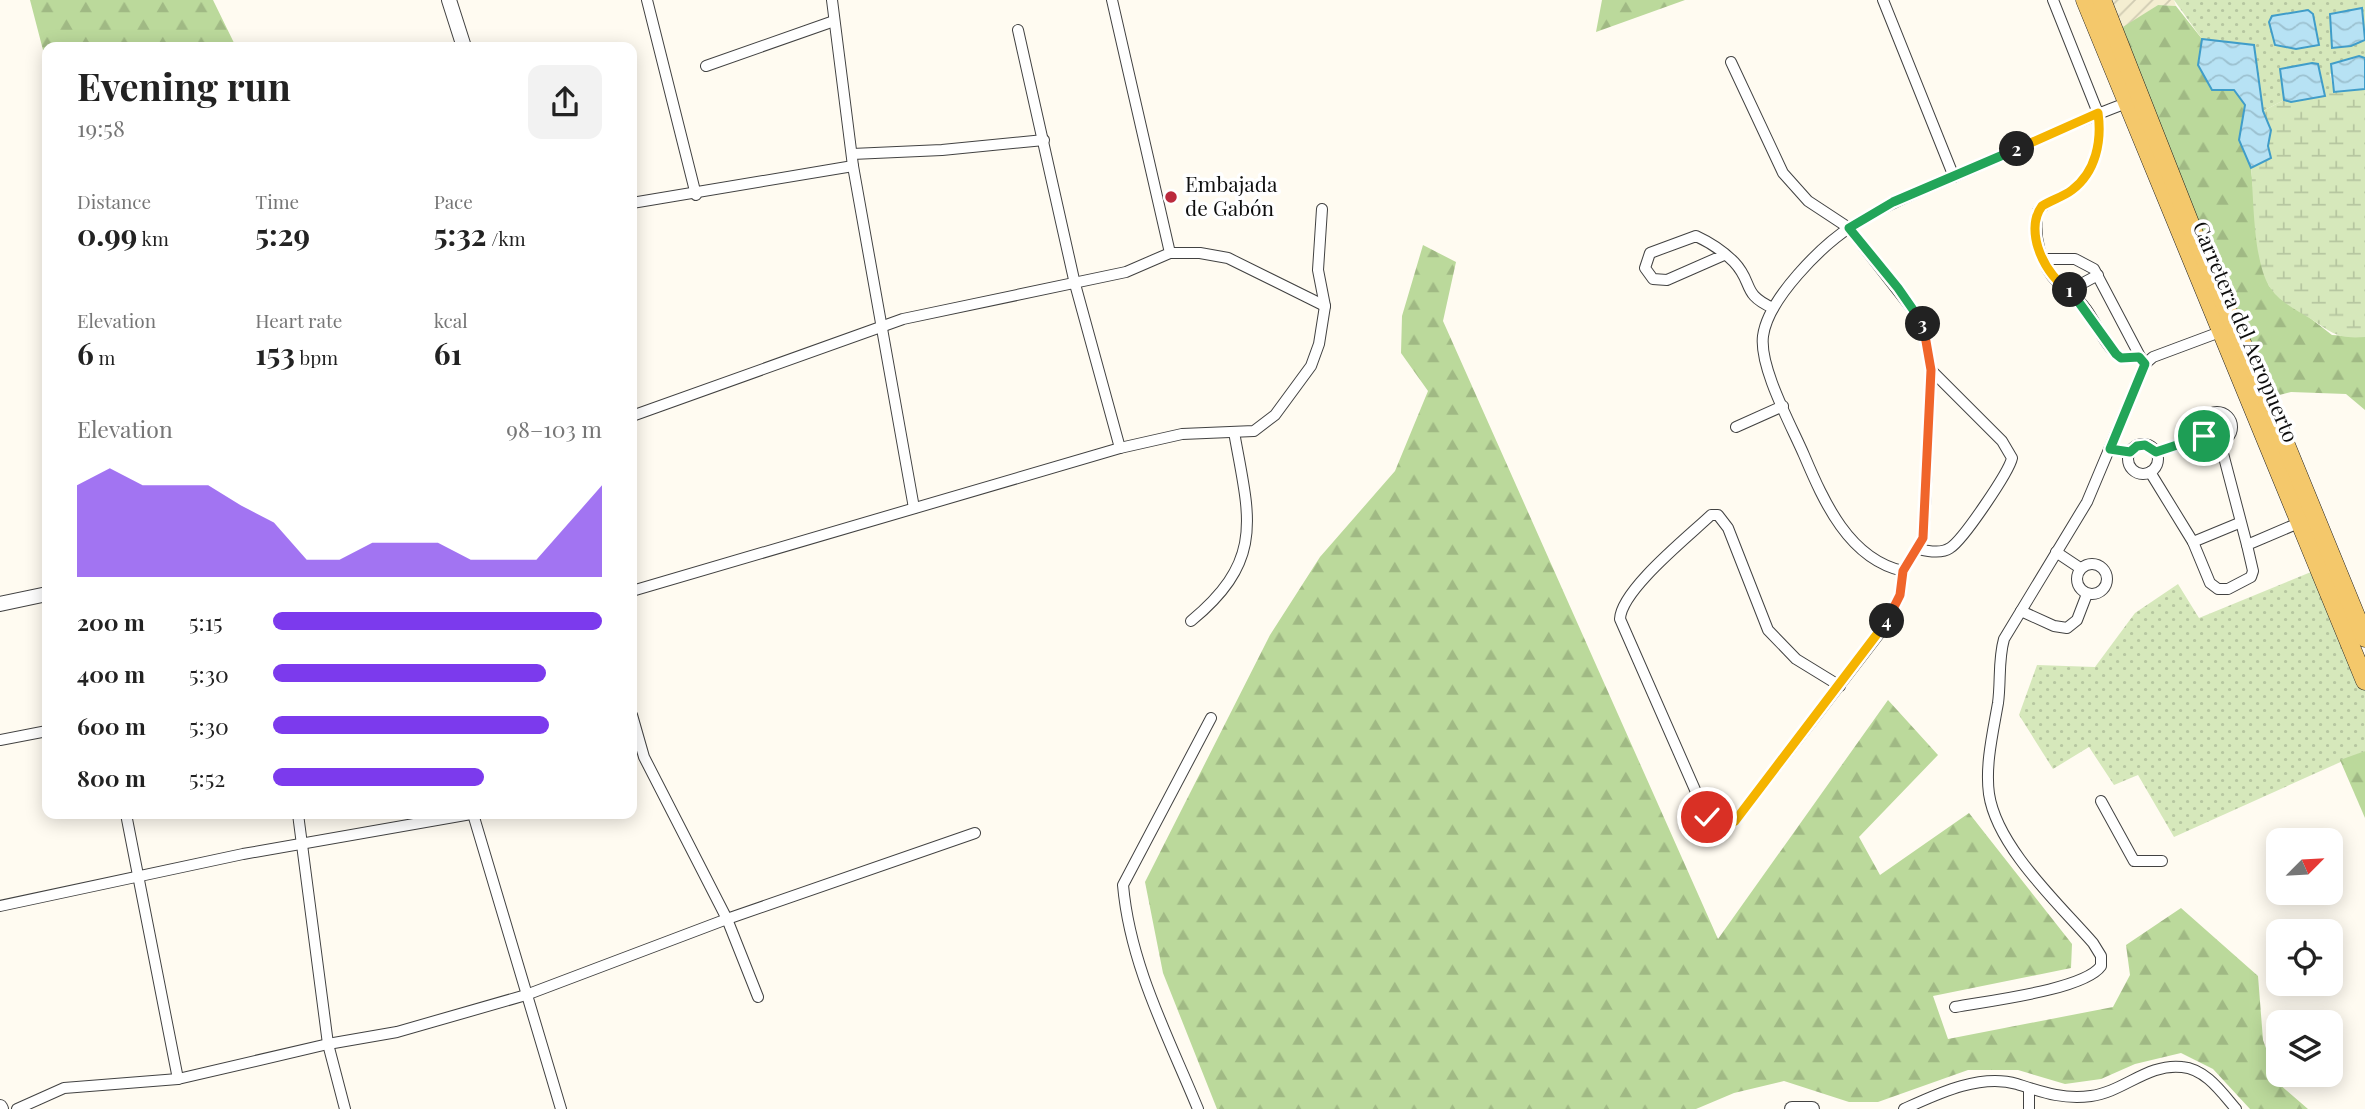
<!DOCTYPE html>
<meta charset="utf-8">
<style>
body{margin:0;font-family:"Playfair Display",serif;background:#f2f2f2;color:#222;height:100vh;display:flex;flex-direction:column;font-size:26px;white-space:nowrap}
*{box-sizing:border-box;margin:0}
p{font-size:23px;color:#767676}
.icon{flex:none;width:38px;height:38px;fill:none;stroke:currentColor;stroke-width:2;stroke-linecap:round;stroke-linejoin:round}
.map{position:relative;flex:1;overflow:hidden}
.drawer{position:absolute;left:42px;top:42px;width:595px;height:777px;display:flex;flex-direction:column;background:#fff;border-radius:14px;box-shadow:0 4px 18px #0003}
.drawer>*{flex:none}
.needle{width:46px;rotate:66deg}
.fabs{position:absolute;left:2266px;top:828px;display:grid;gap:14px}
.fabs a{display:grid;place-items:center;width:77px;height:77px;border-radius:14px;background:#fff;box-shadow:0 4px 18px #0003;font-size:35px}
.pin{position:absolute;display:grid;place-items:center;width:60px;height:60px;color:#fff;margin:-30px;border:4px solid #fff;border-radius:50%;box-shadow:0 2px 7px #0007}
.km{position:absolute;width:35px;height:35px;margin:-18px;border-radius:50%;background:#222;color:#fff;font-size:19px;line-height:35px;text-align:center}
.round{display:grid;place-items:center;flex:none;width:74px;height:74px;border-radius:14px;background:#f2f2f2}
.overview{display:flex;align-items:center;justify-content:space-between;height:119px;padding:0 35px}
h1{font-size:38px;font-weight:700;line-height:52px}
.metrics{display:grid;grid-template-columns:repeat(3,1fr);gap:10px;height:119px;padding:7px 35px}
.metrics div{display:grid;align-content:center}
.metrics b{font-size:30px;font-weight:700}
.metrics small{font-size:19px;font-weight:400}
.metrics p{font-size:19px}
.chart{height:196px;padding:14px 35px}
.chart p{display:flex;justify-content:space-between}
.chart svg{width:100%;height:126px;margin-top:7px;fill:#7c3aed;opacity:.7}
ul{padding:0 35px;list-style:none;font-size:23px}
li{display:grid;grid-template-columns:112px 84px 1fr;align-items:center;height:52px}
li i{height:18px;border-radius:9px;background:#7c3aed}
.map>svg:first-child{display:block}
</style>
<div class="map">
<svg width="2365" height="1109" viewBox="0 0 2365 1109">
<defs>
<pattern id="farmland-furrows" width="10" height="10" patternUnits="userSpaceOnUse" patternTransform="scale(1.75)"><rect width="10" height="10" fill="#f4eed1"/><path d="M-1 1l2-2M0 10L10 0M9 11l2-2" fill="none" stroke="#d0cbb2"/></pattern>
<pattern id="grass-dots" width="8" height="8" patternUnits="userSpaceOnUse" patternTransform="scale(1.75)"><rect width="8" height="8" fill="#d6e8bb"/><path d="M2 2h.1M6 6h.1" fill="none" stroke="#b6c6a0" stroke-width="1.8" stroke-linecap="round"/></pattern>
<pattern id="forest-firs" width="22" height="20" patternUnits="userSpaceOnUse" patternTransform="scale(1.75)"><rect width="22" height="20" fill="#bbd99b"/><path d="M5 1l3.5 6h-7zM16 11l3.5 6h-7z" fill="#a0b984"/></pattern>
<pattern id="wetland-marsh" width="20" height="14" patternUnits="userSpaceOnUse" patternTransform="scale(1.75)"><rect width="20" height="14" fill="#d6e8bb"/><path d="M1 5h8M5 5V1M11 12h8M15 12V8" fill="none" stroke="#b6c6a0"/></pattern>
<pattern id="water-waves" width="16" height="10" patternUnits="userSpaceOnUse" patternTransform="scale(1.75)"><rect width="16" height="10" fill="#b7e2f4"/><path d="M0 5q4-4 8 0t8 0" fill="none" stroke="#9cc1d0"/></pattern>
</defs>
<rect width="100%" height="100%" fill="#fffbf1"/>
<!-- farmland -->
<path fill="url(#farmland-furrows)" d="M2095,0h79l2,6 -18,-1 -48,32z"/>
<!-- grass -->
<g fill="url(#grass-dots)">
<path d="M2174,0h191v58l-6,-2 -29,18 4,18 -9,4 -7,-32 -38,5 4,31 -21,11 -9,-66 -52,-6z"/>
<path d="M2328,565l37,96v90l-191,86 -36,-62 -24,10 -25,-38 -36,22 -34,-54 18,-50 58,2 40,-54 43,-29 21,34z"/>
</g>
<!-- forest -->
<g fill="url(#forest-firs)">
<path d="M30,0h183l23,47h-189v5l-4,-2z"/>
<path d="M1602,0h83l-89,32z"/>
<path d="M2158,5l18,1 26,33 -4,26 36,25 11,15 -6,35 12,28 9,88 9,30 63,49 33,2v73l-19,-16 -55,-2 -31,8 -145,-368z"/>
<path d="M1423,245l33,17 -13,59 275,618 170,-239 50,55 -79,82 21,38 89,-62 103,131 -1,24 -138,28 15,43 165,-32 17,-32 -4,-30 55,-37 77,68 5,64 16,44 29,25h-58l-37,-40 -32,-16 -46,11 -34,15 -36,5 -47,-14h-50l-90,32h-29l-65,-21 -50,12 -38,16h-479l-54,-136 -18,-91 125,-247 50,-78 75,-86 33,-80 -27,-38 1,-37z"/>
<path d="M2365,751v67l-25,-58z"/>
</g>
<!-- wetland -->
<path fill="url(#wetland-marsh)" d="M2365,89v248c-29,2 -32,-4 -54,-18 -14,-8 -33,-18 -42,-33 -16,-28 -15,-85 -18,-118l20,-10 -3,-12 3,-17 -8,-18 21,-11 7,2 43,-10z"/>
<!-- water -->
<g fill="url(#water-waves)" stroke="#409dc9" stroke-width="2">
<path d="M2362,8l3,32 -14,6 -19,2 -2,-34z"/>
<path d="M2308,10l5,4 6,31 -23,4 -21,-4 -6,-23 3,-6z"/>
<path d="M2202,39l52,6 9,66 8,19 -3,16 3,12 -20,10 -12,-28 6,-35 -11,-15h-22l-14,-25z"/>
<path d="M2359,56l6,2v31l-31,3 -3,-28z"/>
<path d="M2312,63l6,1 7,32 -34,6 -7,-2 -4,-31z"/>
</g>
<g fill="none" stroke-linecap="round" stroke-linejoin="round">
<defs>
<g id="minor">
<path d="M647,0l49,195"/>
<path d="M832,0l21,166 61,342"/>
<path d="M1883,0l71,177"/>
<path d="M2053,0l45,113c4,29 -3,65 -31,80 -10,6 -21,8 -29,18 -5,24 2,54 20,72 9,9 20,14 28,26 12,17 18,36 35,49l18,-1"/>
<path d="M1731,62l52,111 25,28 41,27 74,95 8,47 -6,136 -2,32 -20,33 -3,24 -15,31 -150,195 -8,5 -14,-1 -6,-8 -87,-198c1,-29 69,-83 91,-104h7l10,13 40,102 28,29 44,27"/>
<path d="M706,66l128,-45"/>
<path d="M852,154l90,-4 102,-10"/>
<path d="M632,203l221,-37"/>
<path d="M1170,253h30l28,5 97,48"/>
<path d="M1724,255l-57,25 -14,-1 -8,-11 5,-15 46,-17c13,6 28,16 38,26 20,21 7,32 39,46"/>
<path d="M2044,259h31l19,10 49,93"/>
<path d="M2070,290l28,-15"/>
<circle cx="2217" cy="427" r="15"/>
<path d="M632,416l271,-97 223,-47 44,-19 -58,-253"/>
<path d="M1736,427l47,-21"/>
<path d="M2220,442l27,103"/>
<circle cx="2143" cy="459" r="15"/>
<path d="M1120,448l62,-14 72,-3 21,-16 36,-49 8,-22 6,-38 -7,-36 4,-61"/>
<path d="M2156,452l48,-16"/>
<path d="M2150,472l43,70 17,41 8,6h10l23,-12 2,-6 -6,-26 54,-23"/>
<path d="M2193,542l46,-19"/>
<path d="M1918,549c10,2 23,5 32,-1 13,-8 59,-76 62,-90l-10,-17 -71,-71"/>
<path d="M2056,552l24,16"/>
<circle cx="2092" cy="579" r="15"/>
<path d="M1903,571c-54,-12 -79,-69 -99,-116 -13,-30 -45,-88 -41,-119 5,-37 58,-90 89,-110 39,-25 81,-40 124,-59 52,-23 103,-47 156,-66"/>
<path d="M632,591l488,-143 -45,-164 -57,-254"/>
<path d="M2021,611l33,15 13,2 10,-8 10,-26"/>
<path d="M1191,621c75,-62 58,-104 43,-189"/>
<path d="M632,715l12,42 83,162 31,78"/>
<path d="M0,740l47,-9"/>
<path d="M2101,801l33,60h28"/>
<path d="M126,814l52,265"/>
<path d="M298,814l30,230 17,65"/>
<path d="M473,814l88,295"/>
<path d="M0,906l243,-52 228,-40"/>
<path d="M1955,1007c31,-6 129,-17 146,-41v-10l-8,-13c-35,-40 -96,-96 -104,-149 -4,-29 4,-62 9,-91 3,-22 0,-43 6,-64l83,-137 58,-138 8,-7 67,-25"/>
<path d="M2029,1090v19"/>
<path d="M17,1109l47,-21 114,-9 150,-35 69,-12 129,-37 201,-76 248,-86"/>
<path d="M1198,1109c-30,-73 -68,-144 -75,-224l88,-167"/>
<path d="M1904,1109c33,-15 76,-36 113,-25 25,8 47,16 74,12 32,-4 57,-33 91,-29 24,2 40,26 54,42"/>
</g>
<g id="tertiary">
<path d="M449,0l15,47"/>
<path d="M0,604l47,-10"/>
<path d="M0,1107l1,2"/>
<path d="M1792,1109h20"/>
</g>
<g id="primary">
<path d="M2085,0l280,681"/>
<path d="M2102,0l97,246 71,160 95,232"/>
</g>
</defs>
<!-- minor casing -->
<use href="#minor" stroke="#424242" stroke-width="12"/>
<!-- tertiary casing -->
<use href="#tertiary" stroke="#424242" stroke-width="16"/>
<!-- primary casing -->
<use href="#primary" stroke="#202020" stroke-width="19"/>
<!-- minor -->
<use href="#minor" stroke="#fff" stroke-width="10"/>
<!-- tertiary -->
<use href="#tertiary" stroke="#fff" stroke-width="14"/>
<!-- primary -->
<use href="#primary" stroke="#f4c86b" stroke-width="18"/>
</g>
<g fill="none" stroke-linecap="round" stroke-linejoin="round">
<defs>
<path id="split-1" d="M2070,290l46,64 5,4 18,-1 6,7 -35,85 20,3 7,-6 8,-1 11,7 48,-16"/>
<path id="split-2" d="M2017,149l81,-36c4,28 -2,59 -26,77 -9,7 -21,10 -30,16 -19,25 4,72 28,84"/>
<path id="split-3" d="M1923,324l-25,-36 -49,-60 44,-26 124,-53"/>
<path id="split-4" d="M1887,621l13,-26 3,-24 20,-33 8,-168 -8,-46"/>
<path id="split-5" d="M1707,817c8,11 16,11 28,4l152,-200"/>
</defs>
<!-- split-1 casing -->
<use href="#split-1" stroke="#fff" stroke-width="14"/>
<!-- split-2 casing -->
<use href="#split-2" stroke="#fff" stroke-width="14"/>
<!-- split-3 casing -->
<use href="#split-3" stroke="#fff" stroke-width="14"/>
<!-- split-4 casing -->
<use href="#split-4" stroke="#fff" stroke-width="14"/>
<!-- split-5 casing -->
<use href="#split-5" stroke="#fff" stroke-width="14"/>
<!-- split-1 -->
<use href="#split-1" stroke="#22a559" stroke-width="9"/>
<!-- split-2 -->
<use href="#split-2" stroke="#f5b400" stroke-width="9"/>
<!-- split-3 -->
<use href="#split-3" stroke="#22a559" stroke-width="9"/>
<!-- split-4 -->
<use href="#split-4" stroke="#f0652b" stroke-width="9"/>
<!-- split-5 -->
<use href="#split-5" stroke="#f5b400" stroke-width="9"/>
</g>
<!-- markers -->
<circle fill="#bb2a3d" stroke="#fff" stroke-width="2.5" cx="1171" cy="197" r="7"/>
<g text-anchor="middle" stroke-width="7" stroke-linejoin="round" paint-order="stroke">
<!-- poi labels -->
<g font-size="21" fill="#0f0f0f" stroke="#fff" text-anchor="start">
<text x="1185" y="192">Embajada<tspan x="1185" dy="24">de Gabón</tspan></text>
</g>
<!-- street labels -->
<g font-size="21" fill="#0f0f0f" stroke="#fff">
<text transform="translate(2245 332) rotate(67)" y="7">Carretera del Aeropuerto</text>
</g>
</g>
</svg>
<div class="fabs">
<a><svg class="needle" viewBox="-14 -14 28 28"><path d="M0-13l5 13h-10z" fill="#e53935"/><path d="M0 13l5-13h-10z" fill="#767676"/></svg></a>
<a><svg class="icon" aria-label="locate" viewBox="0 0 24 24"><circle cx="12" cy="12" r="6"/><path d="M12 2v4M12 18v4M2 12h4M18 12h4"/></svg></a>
<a><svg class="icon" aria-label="layers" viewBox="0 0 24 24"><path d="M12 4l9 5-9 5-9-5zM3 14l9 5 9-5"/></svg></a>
</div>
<div class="pin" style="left:2204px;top:436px;background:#1e9e55"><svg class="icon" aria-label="arrive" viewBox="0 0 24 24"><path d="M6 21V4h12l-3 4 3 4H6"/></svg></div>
<div class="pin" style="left:1707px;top:817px;background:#d93025"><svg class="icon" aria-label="check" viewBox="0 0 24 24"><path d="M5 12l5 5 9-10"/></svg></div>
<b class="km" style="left:2070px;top:290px">1</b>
<b class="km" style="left:2017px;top:149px">2</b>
<b class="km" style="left:1923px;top:324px">3</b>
<b class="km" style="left:1887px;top:621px">4</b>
<section class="drawer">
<div class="overview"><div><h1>Evening run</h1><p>19:58</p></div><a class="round"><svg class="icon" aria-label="share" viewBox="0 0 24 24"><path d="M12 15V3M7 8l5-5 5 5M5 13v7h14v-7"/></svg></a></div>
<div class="metrics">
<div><p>Distance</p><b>0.99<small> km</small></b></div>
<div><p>Time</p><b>5:29</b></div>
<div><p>Pace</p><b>5:32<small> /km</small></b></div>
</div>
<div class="metrics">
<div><p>Elevation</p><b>6<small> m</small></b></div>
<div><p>Heart rate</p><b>153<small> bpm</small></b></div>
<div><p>kcal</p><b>61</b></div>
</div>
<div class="chart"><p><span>Elevation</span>98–103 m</p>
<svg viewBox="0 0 160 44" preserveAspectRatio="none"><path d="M0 44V12L10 6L20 12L30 12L40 12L50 19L60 25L70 38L80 38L90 32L100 32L110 32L120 38L130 38L140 38L150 25L160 12V44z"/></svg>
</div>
<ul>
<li><b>200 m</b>5:15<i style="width:100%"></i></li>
<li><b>400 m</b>5:30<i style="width:83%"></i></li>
<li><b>600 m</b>5:30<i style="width:84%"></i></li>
<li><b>800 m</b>5:52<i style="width:64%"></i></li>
</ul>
</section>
</div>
